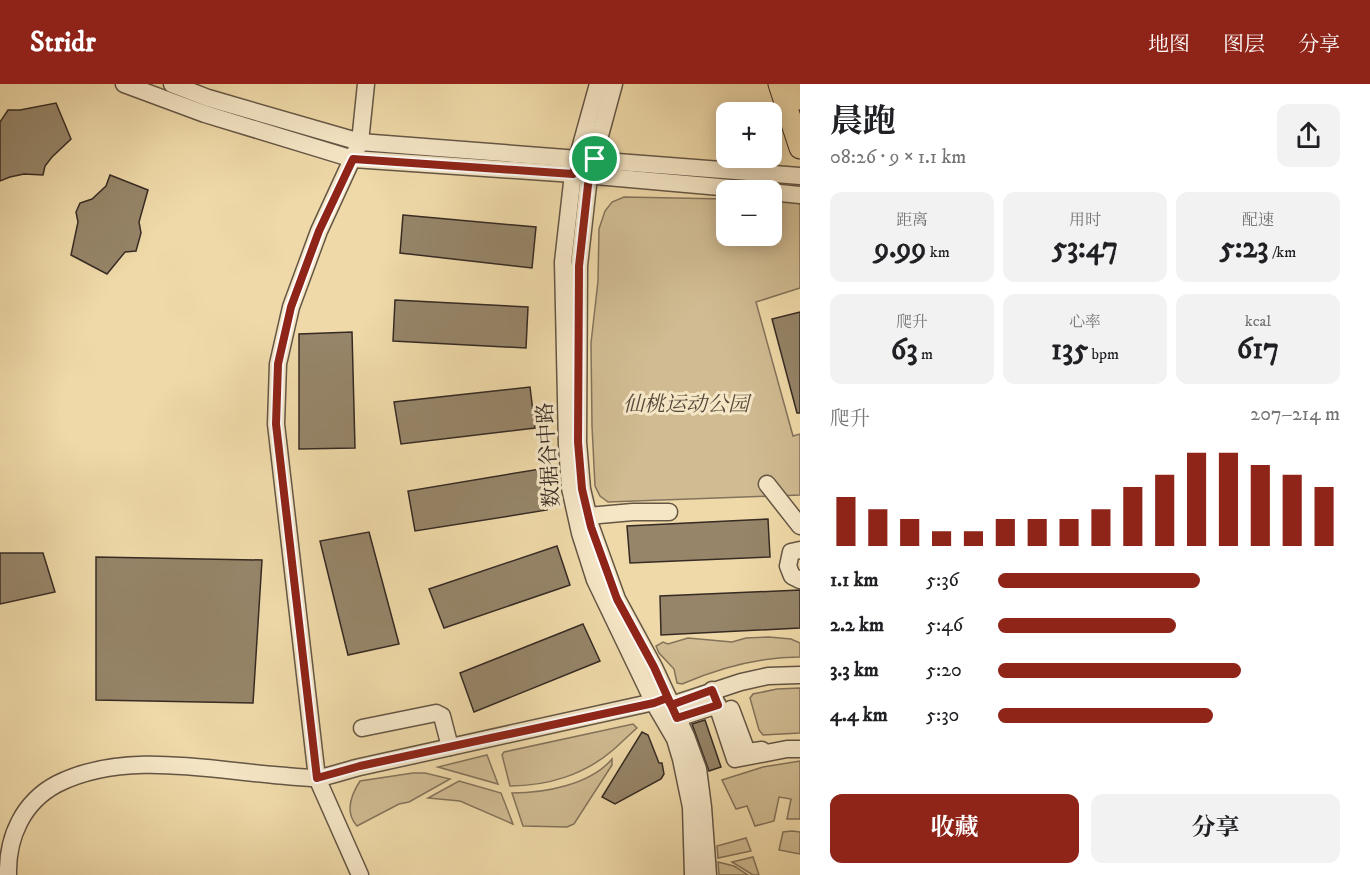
<!DOCTYPE html>
<html lang="zh">
<meta charset="utf-8">
<style>
body{margin:0;font-family:"IM FELL DW Pica","Noto Serif SC",serif;background:#f2f2f2;color:#202124;height:100vh;display:flex;flex-direction:column;font-size:22px;white-space:nowrap}
*{box-sizing:border-box;margin:0}
p{font-size:20px;color:#757577}
.icon{flex:none;width:33px;height:33px;fill:none;stroke:currentColor;stroke-width:2;stroke-linecap:round;stroke-linejoin:round}
.map{position:relative;flex:1;overflow:hidden}
.panel{display:flex;flex-direction:column;background:#fff;width:570px}
.panel>*{flex:none}
.tools{position:absolute;left:716px;top:18px;display:grid;gap:12px}
.tools a{display:grid;place-items:center;width:66px;height:66px;border-radius:12px;background:#fff;box-shadow:0 3px 15px #0003;font-size:30px}
.pin{position:absolute;display:grid;place-items:center;width:51px;height:51px;color:#fff;margin:-26px;border:3px solid #fff;border-radius:50%;box-shadow:0 2px 6px #0007}
.round{display:grid;place-items:center;flex:none;width:63px;height:63px;border-radius:12px;background:#f2f2f2}
.summary{display:flex;align-items:center;justify-content:space-between;height:102px;padding:0 30px}
h1{font-size:33px;font-weight:700;line-height:45px}
.metrics{display:grid;grid-template-columns:repeat(3,1fr);gap:9px;height:102px;padding:6px 30px}
.metrics div{display:grid;align-content:center;border-radius:12px;background:#f2f2f2;text-align:center}
.metrics b{font-size:30px;font-weight:700}
.metrics small{font-size:16px;font-weight:400}
.metrics p{font-size:16px}
.chart{height:168px;padding:12px 30px}
.chart p{display:flex;justify-content:space-between}
.chart svg{width:100%;height:108px;margin-top:6px;stroke:#8f2418;stroke-width:6}
.cta{display:flex;gap:12px;margin-top:auto;padding:12px 30px}
.cta a{flex:1;height:69px;border-radius:12px;background:#8f2418;color:#fff;font-size:24px;font-weight:700;line-height:69px;text-align:center}
.cta a+a{background:#f2f2f2;color:#202124}
ul{padding:0 30px;list-style:none;font-size:20px}
li{display:grid;grid-template-columns:96px 72px 1fr;align-items:center;height:45px}
li i{height:15px;border-radius:8px;background:#8f2418}
header{display:flex;align-items:center;gap:36px;box-sizing:border-box;height:84px;padding:0 30px;background:#8f2418;color:#fff}
header strong{font-size:28px}
nav{display:flex;gap:33px;margin-inline-start:auto;font-size:21px}
main{display:flex;flex:1;min-height:0}
.map>svg:first-child{display:block}
</style>
<header>
<strong>Stridr</strong>
<nav><a>地图</a><a>图层</a><a>分享</a></nav>
</header>
<main>
<div class="map">
<svg width="800" height="791" viewBox="0 0 800 791">
<rect width="100%" height="100%" fill="#efd9a8"/>
<filter id="stains"><feTurbulence type="fractalNoise" baseFrequency=".00333" numOctaves="4"/><feColorMatrix values="0 0 0 0 .2 0 0 0 0 .09 0 0 0 0 .02 0 0 0 .5 -.17"/></filter>
<radialGradient id="worn" r=".72"><stop offset=".6" stop-color="#630" stop-opacity="0"/><stop offset="1" stop-color="#630" stop-opacity=".3"/></radialGradient>
<!-- green -->
<g fill="#d0bb92" stroke="#83735b" stroke-width="1.5">
<path d="M624,113l102,2v37h45v-36h18l11,4v84l-44,14 37,134 7,-2v61l-192,7 -8,-6 -5,-10 -3,-60 -1,-83 7,-62 1,-52 6,-18 7,-9z"/>
<path d="M769,553l22,2 9,4v14c-41,0 -81,11 -118,27l-5,-1 -3,-14 -15,-16 -3,-7 7,-4 5,2 20,-6 44,4 14,-4z"/>
<path d="M800,604v45l-37,2 -4,-5 -9,-32 3,-4 24,-5z"/>
<path d="M633,640l4,4c-8,7 -16,15 -24,22 -29,25 -66,36 -103,36l-8,-31 2,-3z"/>
<path d="M487,671l11,29 -60,-17z"/>
<path d="M612,675v6l-38,59 -7,3 -44,-1 -11,-33c32,0 78,-8 100,-34z"/>
<path d="M800,677v58h-13l4,-20 -12,-2 -5,24 -19,5 -8,-20 -11,3 -14,-29 41,-13z"/>
<path d="M413,689h12l25,6 -41,23 -10,2 -42,22c-13,-14 -6,-31 3,-45z"/>
<path d="M459,697l42,12 12,31 -53,-23 -32,-3z"/>
<path d="M792,747l8,1v22l-21,-4 4,-18z"/>
<path d="M746,754l5,13 -33,7 -1,-12z"/>
<path d="M753,773l6,18h-6l-21,-13z"/>
<path d="M718,778l16,4 14,9h-29z"/>
</g>
<!-- building -->
<g fill="#968569" stroke="#362b24" stroke-width="1.5">
<path d="M56,19l15,36 -19,18 -7,9 -2,9 -19,-1 -14,3 -10,4v-59l8,-12h12z"/>
<path d="M110,91l38,15 -9,32 2,11 -5,18 -11,1 -18,22 -36,-19 7,-33 -2,-10 4,-9 12,-4 14,-13z"/>
<path d="M403,131l133,12 -4,41 -132,-15z"/>
<path d="M395,216l133,7 -2,41 -133,-7z"/>
<path d="M800,228v101h-3l-25,-94z"/>
<path d="M352,248l3,116 -56,1v-115z"/>
<path d="M530,303l5,41 -134,16 -7,-42z"/>
<path d="M540,385l7,41 -132,21 -7,-40z"/>
<path d="M768,435l2,38 -140,6 -3,-37z"/>
<path d="M369,448l30,112 -51,11 -28,-114z"/>
<path d="M557,462l13,39 -126,43 -15,-39z"/>
<path d="M0,469h43l12,39 -55,12z"/>
<path d="M96,473l166,3 -9,143 -157,-3z"/>
<path d="M800,506v38l-139,7 -1,-39z"/>
<path d="M583,540l17,37 -126,51 -14,-39z"/>
<path d="M705,636l16,47 -12,4 -17,-47z"/>
<path d="M642,648l6,3 11,28h3l2,11 -3,5 -46,25 -13,-7z"/>
</g>
<g fill="none" stroke-linecap="round" stroke-linejoin="round">
<defs>
<g id="minor">
<path d="M124,0l81,30 148,45 220,15 181,16"/>
<path d="M172,0l36,14 152,44 440,34"/>
<path d="M598,0l-25,90 -10,88 4,183 3,43 10,45 15,47 59,123 21,36 6,20 10,48 2,68"/>
<path d="M614,0l-25,92 -10,90 -1,176 4,47 9,38 26,72 37,68 32,69 12,33 5,38 5,68"/>
<path d="M771,108l29,3"/>
<path d="M767,400l33,42"/>
<path d="M588,432l45,-4h36"/>
<path d="M800,466l-9,2 -3,14 4,10 8,4"/>
<path d="M712,606l23,69 52,-10h13"/>
<path d="M671,621l70,-23 27,-6 32,-1"/>
<path d="M731,625l16,43 15,-2"/>
<path d="M677,634l41,-13"/>
<path d="M362,644l74,-15 6,3 8,31"/>
<path d="M8,791c-1,-38 15,-73 49,-91 65,-33 148,-15 217,-9 14,1 28,3 42,3 14,-1 30,-8 44,-11l303,-67"/>
<path d="M360,791l-43,-97 -41,-354 2,-60 13,-57 28,-76 41,-89 6,-58"/>
</g>
<g id="major">
<path d="M779,0l21,64"/>
<path d="M795,0l5,15"/>
</g>
</defs>
<!-- minor casing -->
<use href="#minor" stroke="#645645" stroke-width="19"/>
<!-- major casing -->
<use href="#major" stroke="#362b24" stroke-width="23"/>
<!-- minor -->
<use href="#minor" stroke="#f5e6c6" stroke-width="16"/>
<!-- major -->
<use href="#major" stroke="#efd9a8" stroke-width="21"/>
</g>
<g fill="none" stroke-linecap="round" stroke-linejoin="round">
<defs>
<path id="route" d="M595,75l-17,-1 -5,16 -220,-15 -34,72 -28,76 -13,57 -2,60 41,354 43,-12 294,-63 13,-5 4,7 41,-15 6,15 -41,13 -23,-51 -37,-68 -26,-72 -9,-38 -4,-47 1,-176 10,-90 6,-17"/>
</defs>
<!-- route casing -->
<use href="#route" stroke="#fff" stroke-width="12"/>
<!-- route -->
<use href="#route" stroke="#8f2418" stroke-width="8"/>
</g>
<g text-anchor="middle" stroke-width="6" stroke-linejoin="round" paint-order="stroke">
<!-- park labels -->
<g font-size="21" font-style="italic" fill="#55483a" stroke="#f5e6c6">
<text x="686" y="327">仙桃运动公园</text>
</g>
<!-- street labels -->
<g font-size="21" fill="#362b24" stroke="#f5e6c6">
<text transform="translate(548 371) rotate(-94)" y="7">数据谷中路</text>
</g>
</g>
<rect width="100%" height="100%" filter="url(#stains)"/>
<rect width="100%" height="100%" fill="url(#worn)"/>
</svg>
<div class="tools">
<a>+</a>
<a>−</a>
</div>
<div class="pin" style="left:595px;top:75px;background:#1e9e55"><svg class="icon" aria-label="arrive" viewBox="0 0 24 24"><path d="M6 21V4h12l-3 4 3 4H6"/></svg></div>
</div>
<section class="panel">
<div class="summary"><div><h1>晨跑</h1><p>08:26 · 9 × 1.1 km</p></div><a class="round"><svg class="icon" aria-label="share" viewBox="0 0 24 24"><path d="M12 15V3M7 8l5-5 5 5M5 13v7h14v-7"/></svg></a></div>
<div class="metrics">
<div><p>距离</p><b>9.99<small> km</small></b></div>
<div><p>用时</p><b>53:47</b></div>
<div><p>配速</p><b>5:23<small> /km</small></b></div>
</div>
<div class="metrics">
<div><p>爬升</p><b>63<small> m</small></b></div>
<div><p>心率</p><b>135<small> bpm</small></b></div>
<div><p>kcal</p><b>617</b></div>
</div>
<div class="chart"><p><span>爬升</span>207–214 m</p>
<svg viewBox="0 0 160 44" preserveAspectRatio="none"><path d="M5 44V24M15 44V29M25 44V33M35 44V38M45 44V38M55 44V33M65 44V33M75 44V33M85 44V29M95 44V20M105 44V15M115 44V6M125 44V6M135 44V11M145 44V15M155 44V20"/></svg>
</div>
<ul>
<li><b>1.1 km</b>5:36<i style="width:59%"></i></li>
<li><b>2.2 km</b>5:46<i style="width:52%"></i></li>
<li><b>3.3 km</b>5:20<i style="width:71%"></i></li>
<li><b>4.4 km</b>5:30<i style="width:63%"></i></li>
</ul>
<div class="cta"><a>收藏</a><a>分享</a></div>
</section>
</main>
